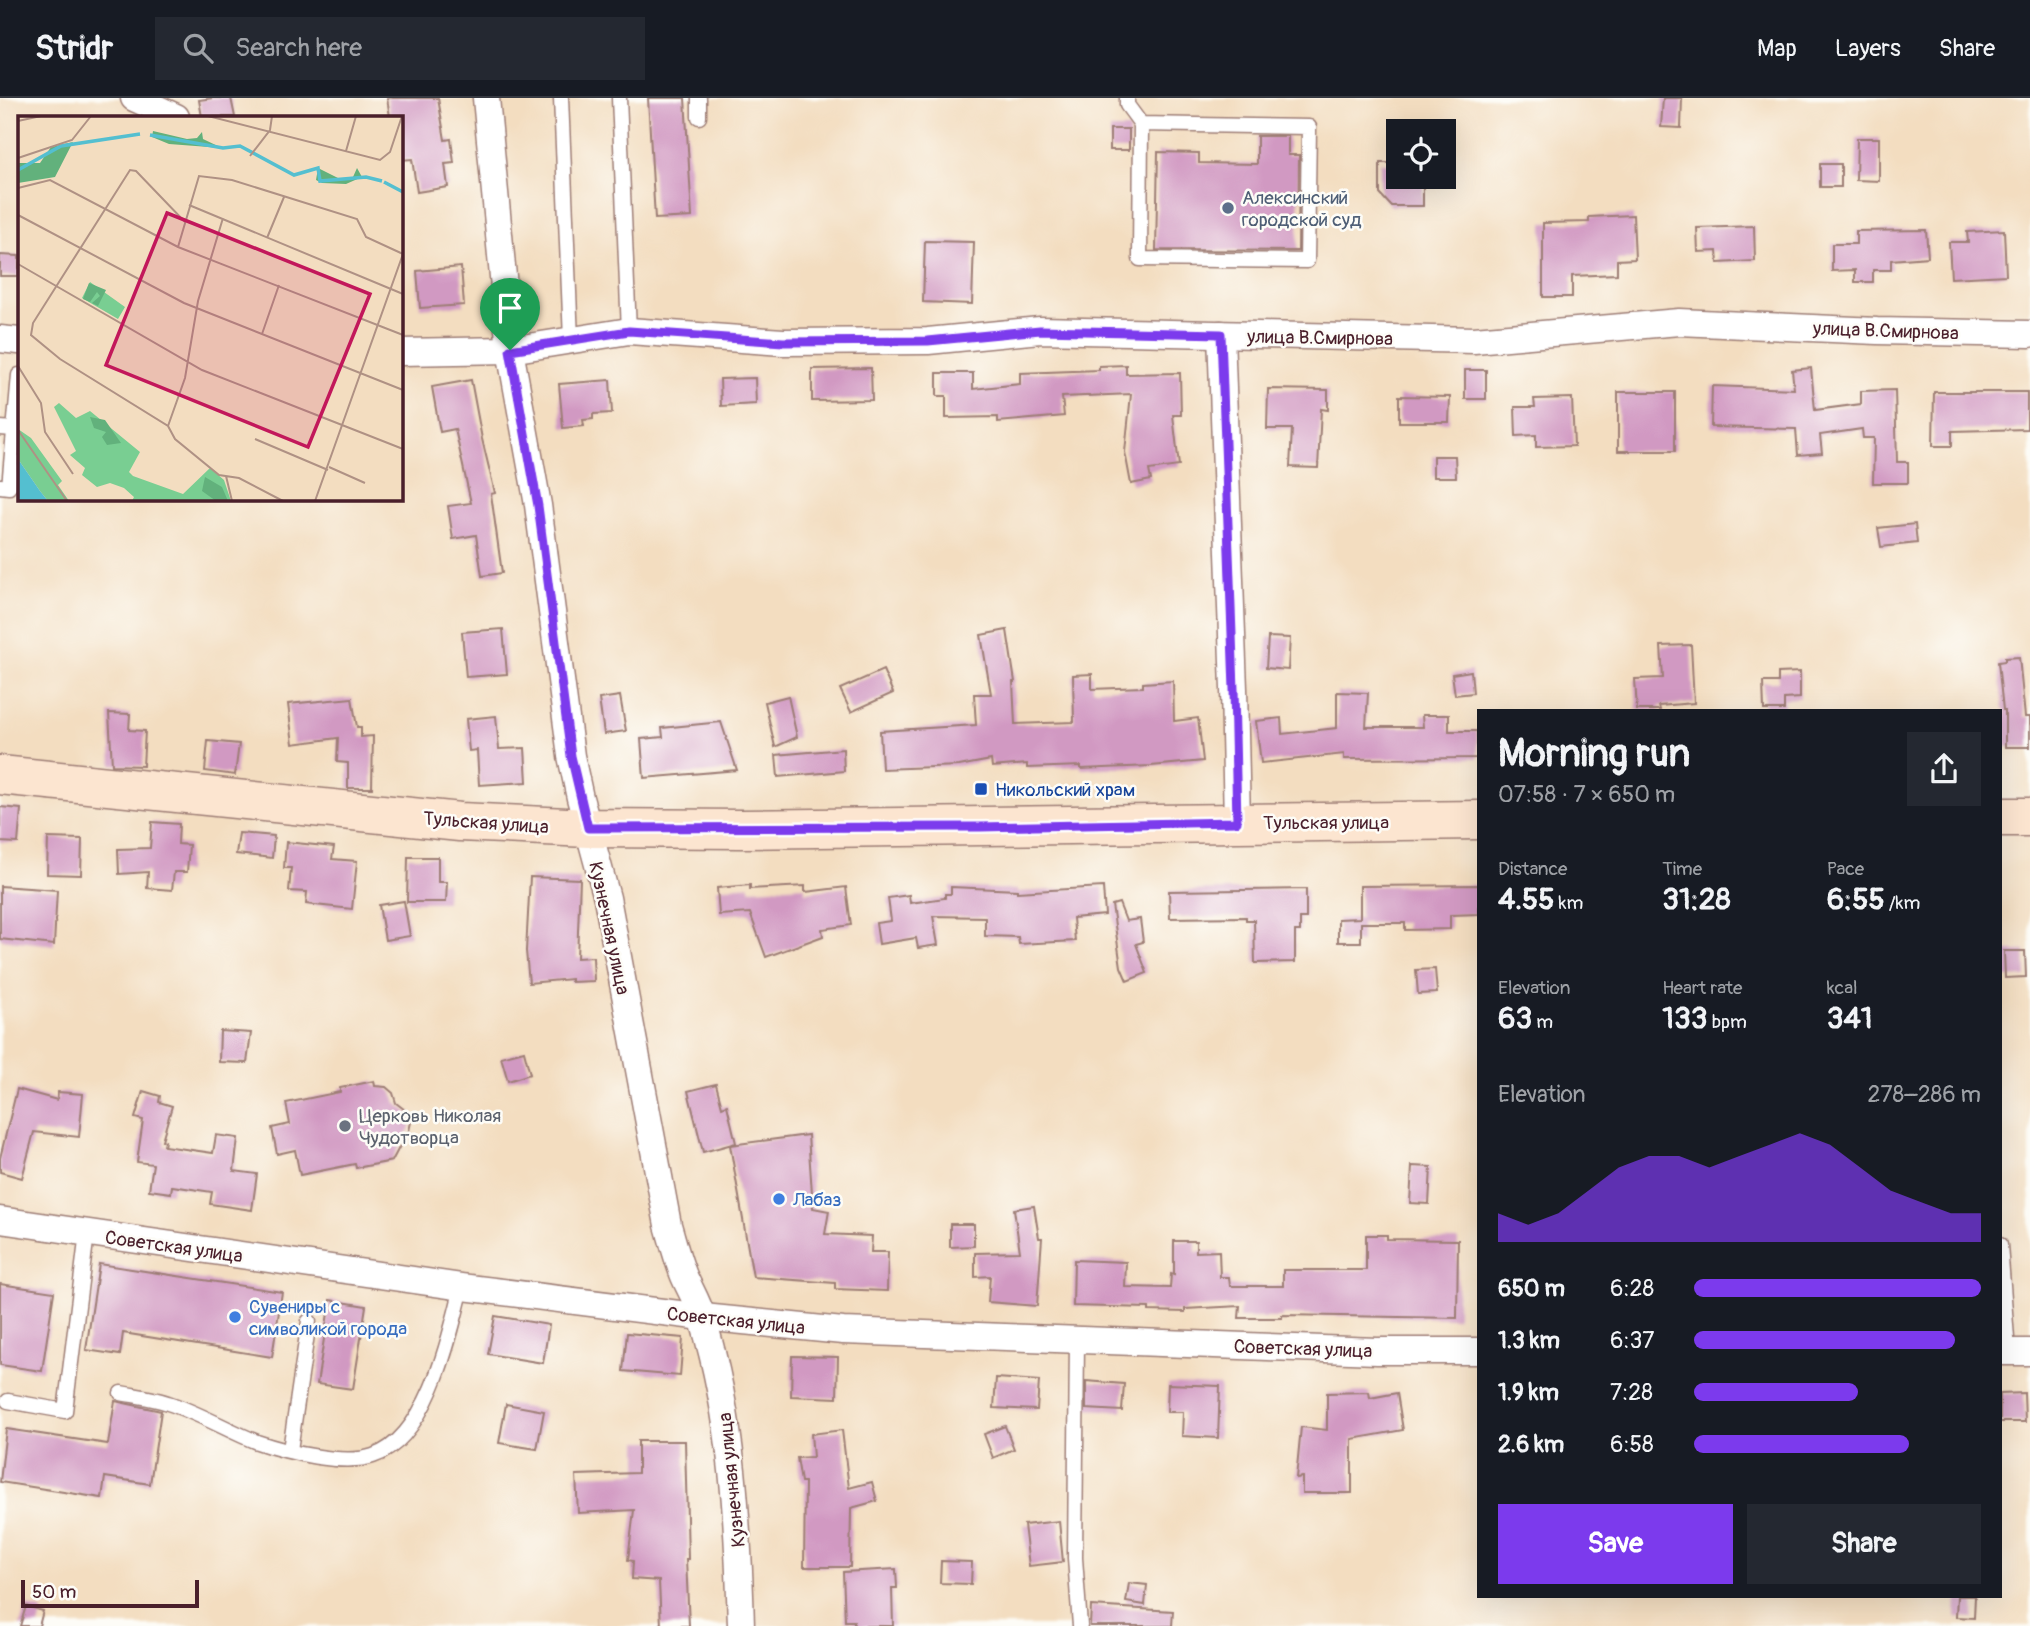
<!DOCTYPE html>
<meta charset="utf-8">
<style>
body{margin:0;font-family:Pangolin,sans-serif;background:#242831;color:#f1f3f6;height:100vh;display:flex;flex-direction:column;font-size:26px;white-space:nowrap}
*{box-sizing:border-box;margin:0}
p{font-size:23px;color:#9ea1a6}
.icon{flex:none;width:38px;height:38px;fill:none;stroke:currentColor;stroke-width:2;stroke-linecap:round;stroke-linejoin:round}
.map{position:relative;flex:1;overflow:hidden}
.side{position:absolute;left:1477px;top:611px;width:525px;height:889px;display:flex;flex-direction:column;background:#171b24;border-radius:0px;box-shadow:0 7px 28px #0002}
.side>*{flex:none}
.buttons{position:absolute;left:1386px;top:21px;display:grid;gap:14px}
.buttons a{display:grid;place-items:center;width:70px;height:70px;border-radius:0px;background:#171b24;box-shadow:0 7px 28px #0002;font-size:35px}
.scale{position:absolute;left:21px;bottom:18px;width:178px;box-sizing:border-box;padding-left:7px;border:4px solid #4a1f2b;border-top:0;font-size:19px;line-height:24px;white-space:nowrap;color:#4a1f2b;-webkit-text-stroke:5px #fdfcf7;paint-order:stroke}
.pin{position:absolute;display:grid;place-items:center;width:60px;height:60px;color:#fff;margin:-72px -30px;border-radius:50% 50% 50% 0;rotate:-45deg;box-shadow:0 0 7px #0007}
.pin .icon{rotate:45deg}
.round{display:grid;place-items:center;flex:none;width:74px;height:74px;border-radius:0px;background:#242831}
.overview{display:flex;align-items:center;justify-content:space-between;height:119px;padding:0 21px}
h1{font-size:38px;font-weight:700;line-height:52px}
.stats{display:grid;grid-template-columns:repeat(3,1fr);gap:10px;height:119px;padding:7px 21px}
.stats div{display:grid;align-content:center}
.stats b{font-size:30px;font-weight:700}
.stats small{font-size:19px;font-weight:400}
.stats p{font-size:19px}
.chart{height:196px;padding:14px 21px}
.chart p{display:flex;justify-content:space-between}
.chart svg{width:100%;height:126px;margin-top:7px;fill:#7c3aed;opacity:.7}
.button{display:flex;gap:14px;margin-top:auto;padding:14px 21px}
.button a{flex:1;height:80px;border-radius:0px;background:#7c3aed;color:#fff;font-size:28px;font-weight:700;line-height:80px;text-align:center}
.button a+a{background:#242831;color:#f1f3f6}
ul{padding:0 21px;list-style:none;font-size:23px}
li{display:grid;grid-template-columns:112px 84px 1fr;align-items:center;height:52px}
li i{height:18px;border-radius:9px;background:#7c3aed}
header{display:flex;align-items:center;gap:42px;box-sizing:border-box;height:98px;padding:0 35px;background:#171b24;border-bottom:2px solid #363941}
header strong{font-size:33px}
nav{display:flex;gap:38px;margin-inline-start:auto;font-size:24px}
.search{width:490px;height:63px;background:#242831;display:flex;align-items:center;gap:18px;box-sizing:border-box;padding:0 24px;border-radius:0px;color:#9ea1a6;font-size:26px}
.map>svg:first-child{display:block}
</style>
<header>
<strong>Stridr</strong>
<div class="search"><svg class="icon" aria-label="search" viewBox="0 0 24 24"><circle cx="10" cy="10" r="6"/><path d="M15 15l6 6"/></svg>Search here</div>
<nav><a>Map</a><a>Layers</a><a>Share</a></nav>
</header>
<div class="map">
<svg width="2030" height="1528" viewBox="0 0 2030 1528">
<rect width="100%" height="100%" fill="#fdfcf7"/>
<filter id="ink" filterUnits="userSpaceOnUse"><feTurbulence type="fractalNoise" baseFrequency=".0143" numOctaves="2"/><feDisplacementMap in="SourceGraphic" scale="14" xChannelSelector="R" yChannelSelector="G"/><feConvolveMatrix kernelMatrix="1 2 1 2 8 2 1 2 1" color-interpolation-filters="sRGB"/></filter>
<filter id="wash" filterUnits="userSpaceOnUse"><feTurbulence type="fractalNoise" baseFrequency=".00686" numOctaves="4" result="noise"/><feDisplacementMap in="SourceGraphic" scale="28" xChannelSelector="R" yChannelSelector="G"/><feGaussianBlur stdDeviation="1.57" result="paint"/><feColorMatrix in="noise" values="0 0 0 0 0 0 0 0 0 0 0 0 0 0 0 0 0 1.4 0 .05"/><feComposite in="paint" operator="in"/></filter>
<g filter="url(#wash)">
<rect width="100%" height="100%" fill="#f3ddc0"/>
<g id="blocks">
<!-- building -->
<g fill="#d199c2">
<path d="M213,0h18l4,19h-33l-3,-17z"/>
<path d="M387,0h51l7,42 6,-1 3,24 -9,1 3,23 -31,5 -5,-33 -11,1v-43h-11z"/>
<path d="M648,0h37l7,119 -37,2z"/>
<path d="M1663,0h19l-1,30 -20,-1z"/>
<rect x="1110" y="31" width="19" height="21"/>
<path d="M1257,38h31v19h11l-1,96 -142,-1 2,-98 41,1v10l58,1z"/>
<path d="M1857,40h22v43l-23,-1z"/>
<path d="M1380,65h18v14h25v29h-32l-11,-12z"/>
<rect x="1820" y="66" width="21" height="23"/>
<path d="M1633,117l2,44 -18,1v14l-45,2v21h-29v-74l46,-1v-5z"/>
<path d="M1754,128l1,35 -37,2 -1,-12 -19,1 -1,-24z"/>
<path d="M1926,132l2,27 -37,3v10h-18v12h-18v-12l-23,1v-27h24v-13z"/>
<path d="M2004,132l2,45 -55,3 -2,-36h19l-1,-10z"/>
<path d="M925,143l49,1 -2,62 -49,-2z"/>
<path d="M0,157l19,1v20h-19z"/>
<path d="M461,169l3,38 -44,3 -3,-37z"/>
<path d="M1126,267v9l54,-1 1,42h-8l6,51 -30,4 2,10 -20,4 -6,-32 6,-58 -69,3 2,19 -66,6v-5l-52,1v-22h-9v-23h36v16l47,-5v-11l79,-3v-4z"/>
<path d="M871,270l1,32 -60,1v-32z"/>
<path d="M1811,270l4,42 46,-6v-13l34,-1 2,72h11v21h-35l1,-45h-11l-1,-9 -42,6 2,18 -24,2 -2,-26 -85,-2 1,-41 82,3 -2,-19z"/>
<rect x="1465" y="272" width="21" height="29"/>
<path d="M755,280l1,26 -35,2 -1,-27z"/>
<path d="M471,282l11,59 13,54 -4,1 11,79 -20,3 -6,-41 -23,4 -5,-33 23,-3 -16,-74 -15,3 -8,-45z"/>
<path d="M610,282l2,33 -19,1v5l-10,1 1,6 -21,2 -4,-44z"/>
<path d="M1268,291l60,1v20l-7,-1 -3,59 -28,-1 2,-38h-25z"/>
<rect x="1618" y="294" width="57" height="59"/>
<path d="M1934,294h93v37l-75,2v15h-19z"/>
<path d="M1399,298l51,1 -1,25h-50z"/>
<path d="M1572,300l2,48 -38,1v-12l-20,1 -1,-29h20l-1,-8z"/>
<path d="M1433,358h22l1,21h-23z"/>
<path d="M1915,426l2,19 -36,4 -3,-19z"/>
<path d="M503,531l4,45 -41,3 -4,-45z"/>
<path d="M1007,532l8,52h-2l2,42 59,-2 -1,-47 19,-1v15l51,-2v-4l30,-2 1,40 24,-3 5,43 -52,5 -70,3v-3l-54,2v-4l-35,3 -1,-7 -32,6 -77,3 -2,-38 96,-6 -2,-31h17l-10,-59z"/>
<path d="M1268,539l22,1 -2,32 -22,-2z"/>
<path d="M1691,547l3,58 -35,3 1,4h-23l-2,-31 28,-1 -2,-32z"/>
<path d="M2019,559l6,60h5v30h-25v-37h-2l-5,-48 7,-1v-3z"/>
<path d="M883,572l10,23 -42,19 -11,-23z"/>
<path d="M1471,573l2,22 -18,2 -3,-21z"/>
<path d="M1800,574v26l-16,1v11h-20l-1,-28h15v-9z"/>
<path d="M1337,594l31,1 -2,34h57l-1,-12h27v16h28l1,27 -134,1v-5l-83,9 -5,-42 25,-3 1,16 55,-6z"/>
<path d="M620,598l6,35 -22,3 -5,-35z"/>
<path d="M788,598l9,41 -22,10 -10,-45z"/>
<path d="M352,600l5,29h4v10l12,-1 -1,52h-24v-25l-11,-1 1,-24 -45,6 -5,-40z"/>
<path d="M109,615l21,1 -1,16 16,1 -2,35 -31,-1z"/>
<path d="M496,618l3,33 26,-1 2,34 -48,3 -2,-35 -8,1 -3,-32z"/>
<path d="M721,624l16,48 -93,8 -3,-39 22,-2 -1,-9z"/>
<path d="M208,643l31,3 -4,31 -30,-4z"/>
<path d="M843,651l1,22 -66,6 -2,-22z"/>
<path d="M0,709l21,2 -3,34 -18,-1z"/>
<path d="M152,724l27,2 -1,20 11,1 -2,27h-13l-2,18 -25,-2 1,-16 -29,2 -1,-25 32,-1z"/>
<path d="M239,735l35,3 -2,22 -36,-4z"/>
<path d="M48,740l34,1 -1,36 -34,-1z"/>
<path d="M286,744l48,5 -2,12 25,2 -5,48 -46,-5 1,-12 -18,-1 2,-23h-7z"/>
<path d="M408,759h30v25h9l-1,20h-39z"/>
<path d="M530,779l50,2 -3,79 16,-1 1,24 -23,1v-3l-42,4 -3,-32z"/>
<path d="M750,787v4l55,-3v6l41,-5 5,38 -29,4 1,7 -57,21 -16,-44 -31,2 -2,-27z"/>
<path d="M1479,787v29l-29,1v14l-45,1v-7h-44v19h-23v-23l22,-1v-32z"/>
<path d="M0,788l57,4 -3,55 -54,-6z"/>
<path d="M951,789l66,3v2l86,-5 2,28 -32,3 2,23 -56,3 -1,-7 -33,-1v-19l-52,-1 5,29 -20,3 -2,-10 -37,6 -3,-21 15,-2 -3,-23 21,-3 1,8 35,-5v-4h6z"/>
<path d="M1306,791v29h-6v13h-5v31l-40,1 -1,-43h-8v-3l-76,1 -1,-27z"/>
<path d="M404,803l6,35 -25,4 -6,-35z"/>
<path d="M1119,805l7,18 14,-2 3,23 -7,2 11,29 -20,8 -6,-14 -9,-62z"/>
<path d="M2004,853h21l1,26 -21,1z"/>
<path d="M1435,871l2,24 -19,1 -2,-24z"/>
<path d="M220,933l31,2 -4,30 -28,-1z"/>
<path d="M524,953l6,23 -22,7 -7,-24z"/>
<path d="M374,983l1,5 11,1 7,6 3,10 13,10 2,9 -2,9 -6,5 -2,8 -9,17 -36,7 -1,-4 -55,11 -5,-25 -18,4 -5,-26 18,-4 -4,-21 54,-11v-4z"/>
<path d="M716,986l6,23 5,-2 9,38 -33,9 -15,-61z"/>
<path d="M17,991l40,11 1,-8 25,2 -4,43 -45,-5 -12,46 -22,-6v-14z"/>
<path d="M143,993l17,5 -1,6 13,4 -10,34 3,1 -1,5 49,7 3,-18 22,3 -4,33 23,3 -5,36 -42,-6 2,-12 -40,-6 -1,7 -22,-3 4,-26 -16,-2 6,-42 -8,-2z"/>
<path d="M808,1037l5,73 16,3 -4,23 47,2 -1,16h17l-1,39 -52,-2v-6l-82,-6 -23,-132z"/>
<path d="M1412,1068l19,1 -2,37 -19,-1z"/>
<path d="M1034,1108l5,32h3l-5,68 -49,-4 2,-26 -15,1v-24l45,-1 -6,-43z"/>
<path d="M950,1126h24v22l-24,1z"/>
<path d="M1366,1137h21v4l71,1 -1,78 -175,-3v3h-43l1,-12 -55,3v3l-36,-1v-3l-76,-2 1,-46 52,2 -1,25 45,1 1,-14 3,1v-34h22v11l23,-1 1,26h9l1,9h53v-16h83z"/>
<path d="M99,1166l183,28 -10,65 -149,-24 -3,22 -34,-5z"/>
<path d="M0,1186l54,8 -12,79 -42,-6z"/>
<path d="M330,1202l36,6 -13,83 -36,-5z"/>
<path d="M495,1218l54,9 -6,38 -55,-9z"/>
<path d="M627,1235l56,5 -3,38 -57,-5z"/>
<path d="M792,1258l46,1 -1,41 -46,-2z"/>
<path d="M996,1280l43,3 -2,29 -43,-2z"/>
<path d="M1086,1283l38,3 -2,27 -36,-2z"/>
<path d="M1168,1286l52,2 -2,52 -36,-2 1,-24h-16z"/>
<path d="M1369,1294l1,6 27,-5 6,37 -51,9v54h-50v-16l-6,1 5,-51 26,3v-37z"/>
<path d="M2024,1295l1,29h-25v-28z"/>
<path d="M115,1303l46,10 -11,73 -45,-7 -3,21 -102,-16 6,-53 102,15z"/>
<path d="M506,1306l38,7 -7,38 -38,-6z"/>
<path d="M1005,1328l9,23 -21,9 -9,-24z"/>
<path d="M842,1332l7,58 23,-6 5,19 -26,7 -1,59h-46l1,-85h-4l-4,-24 16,-1 -2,-23z"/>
<path d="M638,1343h47l3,118h-2l3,67h-28l-2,-45 -27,-2 1,-18 -5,-1 6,-50 -56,3 -2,-38 62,-2z"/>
<path d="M1059,1423l4,41 -34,4 -5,-41z"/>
<path d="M941,1463l31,1 -1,22 -31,-1z"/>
<path d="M896,1471l1,19h-5l1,38h-39v-5h-9l-2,-49z"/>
<path d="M1129,1485l18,2 -2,20 -19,-3z"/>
<path d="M1957,1498h18l-1,22 -18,-1z"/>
<path d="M26,1508l17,5 -4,15h-19z"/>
<path d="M1091,1508l82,5 -1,15h-82z"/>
</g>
</g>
</g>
<g filter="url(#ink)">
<use href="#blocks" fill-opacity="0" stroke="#9e7e76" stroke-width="2"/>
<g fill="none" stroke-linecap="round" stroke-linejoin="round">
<defs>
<g id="lane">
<path d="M561,0l10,242"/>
<path d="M619,0l10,233"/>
<path d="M699,0v19"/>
<path d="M1127,0v7l14,19 -1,135 167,2 2,-134 -168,-3"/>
<path d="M0,330l14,1"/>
<path d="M0,388l9,1 10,-112"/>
<path d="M2000,1147l8,107"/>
<path d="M1077,1242l-2,218 5,68"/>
<path d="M121,1295c16,3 33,5 47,10 31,10 59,27 89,39 29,10 87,24 116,14 55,-18 77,-120 89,-169"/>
<path d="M8,1303l57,10 22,-178"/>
<path d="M290,1352l19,-129"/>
</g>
<g id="street">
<path d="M134,0l42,19"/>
<path d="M486,0l24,252 28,155 33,251 9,42 27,100 61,327c5,17 9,34 16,51 6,14 15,28 19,44 30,99 35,203 38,306"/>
<path d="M1221,236l13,355 3,133"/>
<path d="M0,241l19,2"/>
<path d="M401,254l109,-2 119,-19 154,11 145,-1 112,-11 434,10 205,-18 198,9 153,3"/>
<path d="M0,1122l462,67 241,30 140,14 534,20h102"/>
<path d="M2000,1254h30"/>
</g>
<g id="secondary">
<path d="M0,677l460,47 128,6 154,1 737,-9"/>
<path d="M2000,719h30"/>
</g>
</defs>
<!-- lane casing -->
<use href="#lane" stroke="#9e7e76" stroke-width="17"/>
<!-- street casing -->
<use href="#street" stroke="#9e7e76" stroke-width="29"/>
<!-- secondary casing -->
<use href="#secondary" stroke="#9e7e76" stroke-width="41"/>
<!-- lane -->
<use href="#lane" stroke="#fff" stroke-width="14"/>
<!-- street -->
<use href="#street" stroke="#fff" stroke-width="26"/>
<!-- secondary -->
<use href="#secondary" stroke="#fce5d0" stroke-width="38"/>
</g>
</g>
<g fill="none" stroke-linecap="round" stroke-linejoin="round" filter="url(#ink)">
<defs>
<path id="route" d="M1040,232l181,4 13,355 3,133 -256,5 -393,1 -17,-72 -33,-250 -28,-156 119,-19 154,11 145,-1z"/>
</defs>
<!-- route casing -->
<use href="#route" stroke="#fff" stroke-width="14"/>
<!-- route -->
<use href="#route" stroke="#7c3aed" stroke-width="9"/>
</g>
<!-- markers -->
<circle fill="#5c6f8a" stroke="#fdfcf7" stroke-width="2.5" cx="1228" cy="110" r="7"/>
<rect fill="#1a4fb4" stroke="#fdfcf7" stroke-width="2.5" x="974" y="684" width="14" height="14" rx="3.5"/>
<circle fill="#6b7280" stroke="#fdfcf7" stroke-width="2.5" cx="345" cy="1028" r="7"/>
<g fill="#3f7fe0" stroke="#fdfcf7" stroke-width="2.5">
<circle cx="779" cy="1101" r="7"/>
<circle cx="235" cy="1219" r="7"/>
</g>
<g text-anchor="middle" stroke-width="5" stroke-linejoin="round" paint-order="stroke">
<!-- service labels -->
<g font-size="19" fill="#4e5e75" stroke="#fdfcf7" text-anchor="start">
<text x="1242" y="106">Алексинский<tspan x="1242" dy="22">городской суд</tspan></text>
</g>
<!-- street labels -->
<g font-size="19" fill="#4a1f2b" stroke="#fdfcf7">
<text transform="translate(1886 232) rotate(2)" y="7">улица В.Смирнова</text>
<text transform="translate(1320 239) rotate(1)" y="7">улица В.Смирнова</text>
<text transform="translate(486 724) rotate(4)" y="7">Тульская улица</text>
<text x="1326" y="731">Тульская улица</text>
<text transform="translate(610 830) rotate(78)" y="7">Кузнечная улица</text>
<text transform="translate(174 1148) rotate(8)" y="7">Советская улица</text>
<text transform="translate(736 1222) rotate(6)" y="7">Советская улица</text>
<text transform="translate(1303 1250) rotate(2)" y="7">Советская улица</text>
<text transform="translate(731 1382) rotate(-96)" y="7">Кузнечная улица</text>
</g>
<!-- transit labels -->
<g font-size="19" fill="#164399" stroke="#fdfcf7" text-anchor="start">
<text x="995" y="698">Никольский храм</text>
</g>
<!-- worship labels -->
<g font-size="19" fill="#5b616d" stroke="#fdfcf7" text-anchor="start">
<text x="359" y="1024">Церковь Николая<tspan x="359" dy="22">Чудотворца</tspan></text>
</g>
<!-- shop labels -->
<g font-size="19" fill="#366cbe" stroke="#fdfcf7" text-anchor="start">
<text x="793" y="1108">Лабаз</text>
<text x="249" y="1215">Сувениры с<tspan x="249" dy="22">символикой города</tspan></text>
</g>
</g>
<!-- overview -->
<g transform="translate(18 18)">
<rect width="385" height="385" fill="#f3ddc0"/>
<path d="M72,166l35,25 -7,12 -36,-21zM41,287l17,15 14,-7 50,41 -11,20 4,4 50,18 27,-26 14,12 7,21h-99l2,-4 -10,-9 -14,-5 -13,4 -15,-12 3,-7 -15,-13 6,-4 -22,-44zM0,313l13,9 31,43 -4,4 11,16h-21l-8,-10 -22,-32z" fill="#79ce92"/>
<path d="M135,15l34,8 10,-1 5,-6 1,7 19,9 -53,-4 -17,-7zM55,26l-18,35 -37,6v-20h22l11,-16zM300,52l24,12 11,-3 4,-9 5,9 -16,7 -24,-1 -6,-3zM71,167l17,7 -8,16 -6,-3 8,-7 -3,-4 -7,10 -7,-3zM72,301l15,3 16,23 -14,2 -5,-8 4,-5 -12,-4zM187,361l17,10 6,14h-12l-14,-10z" fill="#62b17c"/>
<path d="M0,343l22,32 8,10h-30z" fill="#54bfd0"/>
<path fill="none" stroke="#54bfd0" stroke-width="3.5" d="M132,19l73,13 17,-2 54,29 24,-7 2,13 46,-4 16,4M0,54l43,-24 79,-12M366,66l19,10"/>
<path fill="none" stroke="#af9184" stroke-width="2" d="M190,0l172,44 10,-8 12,-36M0,5l23,-5M328,35l10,-35M232,40l20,-26 2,-14M0,42l54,-18 19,-24M0,72l32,-8 128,67 225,88M171,89l214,89M0,99l166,88 219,87M167,106l-49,-51 -6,-1 -97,153 -2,12 29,24 108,67 7,13 44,36 20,3 44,23M249,122l17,-41M160,131l21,-71 33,4 125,39 9,18 37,17M0,148l184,106 201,79M244,218l17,-49M0,250l23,37 4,29 28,42M150,310l17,-48 13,-77 25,-83M0,314l49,71M237,323l73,31M311,351l36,16M208,360l6,25M297,385l88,-247"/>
<path fill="#c2185b" fill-opacity="0.15" stroke="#c2185b" stroke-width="3.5" d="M149,97l203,81 -62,153 -202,-82z"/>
<rect width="385" height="385" fill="none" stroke="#4a1f2b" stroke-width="3.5"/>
</g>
</svg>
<div class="buttons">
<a><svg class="icon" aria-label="locate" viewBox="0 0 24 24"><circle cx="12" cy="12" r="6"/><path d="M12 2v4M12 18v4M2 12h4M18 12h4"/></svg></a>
</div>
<div class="scale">50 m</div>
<div class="pin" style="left:510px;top:252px;background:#1e9e55"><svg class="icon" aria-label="arrive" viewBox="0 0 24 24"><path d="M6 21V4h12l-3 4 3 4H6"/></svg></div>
<section class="side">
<div class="overview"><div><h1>Morning run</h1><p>07:58 · 7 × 650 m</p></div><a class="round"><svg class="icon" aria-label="share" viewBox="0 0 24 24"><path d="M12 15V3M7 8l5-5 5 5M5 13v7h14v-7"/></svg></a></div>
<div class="stats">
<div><p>Distance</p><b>4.55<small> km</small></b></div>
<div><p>Time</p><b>31:28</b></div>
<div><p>Pace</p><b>6:55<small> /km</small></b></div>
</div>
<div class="stats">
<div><p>Elevation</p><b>63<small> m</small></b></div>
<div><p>Heart rate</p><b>133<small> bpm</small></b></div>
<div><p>kcal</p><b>341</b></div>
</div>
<div class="chart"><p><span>Elevation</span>278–286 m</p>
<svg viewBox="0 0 160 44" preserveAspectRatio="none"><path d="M0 44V34L10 38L20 34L30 26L40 18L50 14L60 14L70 18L80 14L90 10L100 6L110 10L120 18L130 26L140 30L150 34L160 34V44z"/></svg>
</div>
<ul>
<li><b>650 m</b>6:28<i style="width:100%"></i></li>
<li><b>1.3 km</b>6:37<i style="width:91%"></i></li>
<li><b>1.9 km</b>7:28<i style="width:57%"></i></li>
<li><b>2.6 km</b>6:58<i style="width:75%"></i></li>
</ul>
<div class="button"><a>Save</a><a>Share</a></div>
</section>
</div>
